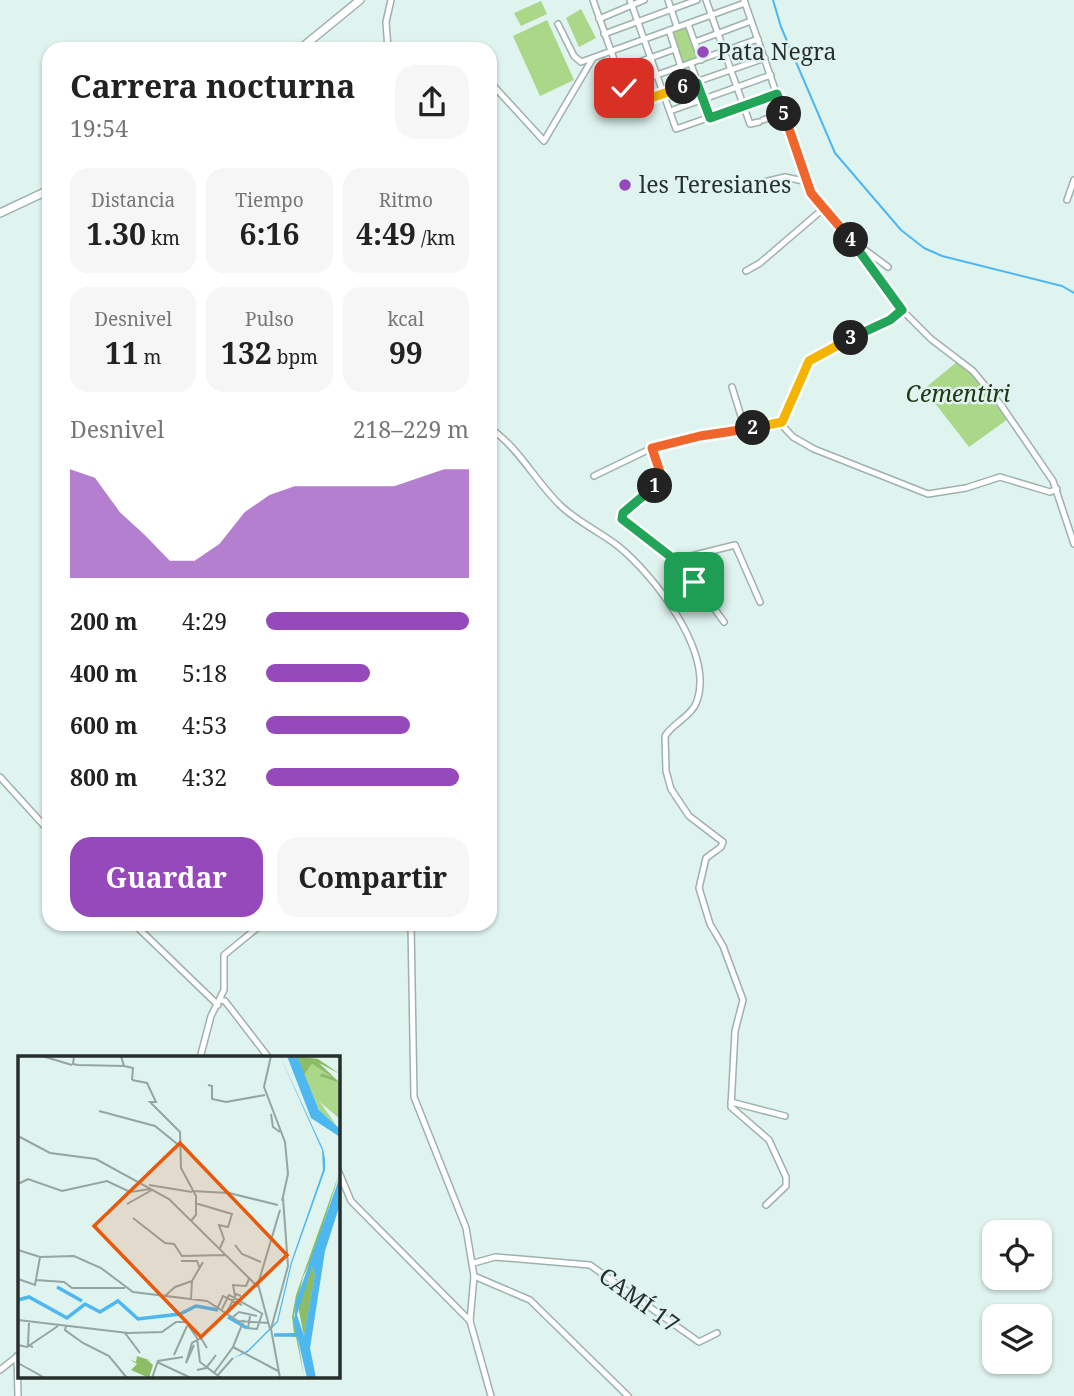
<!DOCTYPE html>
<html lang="es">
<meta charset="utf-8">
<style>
body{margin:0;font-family:"Noto Serif",serif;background:#f6f6f6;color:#222;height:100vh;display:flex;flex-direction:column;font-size:26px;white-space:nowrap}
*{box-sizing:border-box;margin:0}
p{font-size:23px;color:#767676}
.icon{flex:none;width:38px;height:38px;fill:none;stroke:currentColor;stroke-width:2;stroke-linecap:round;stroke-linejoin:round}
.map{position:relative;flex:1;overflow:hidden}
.sheet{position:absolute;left:42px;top:42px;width:455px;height:889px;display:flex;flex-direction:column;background:#fff;border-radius:21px;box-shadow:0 2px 5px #0004}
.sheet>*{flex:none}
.controls{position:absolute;left:982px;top:1220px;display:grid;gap:14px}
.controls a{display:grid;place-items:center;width:70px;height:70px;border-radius:14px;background:#fff;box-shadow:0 2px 5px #0004;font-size:35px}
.pin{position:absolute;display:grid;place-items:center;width:60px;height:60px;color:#fff;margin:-30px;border-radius:14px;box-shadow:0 4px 10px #0006}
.km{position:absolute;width:35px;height:35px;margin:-18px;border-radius:50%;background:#222;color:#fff;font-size:19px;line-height:35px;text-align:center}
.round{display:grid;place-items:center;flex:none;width:74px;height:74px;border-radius:21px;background:#f6f6f6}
.head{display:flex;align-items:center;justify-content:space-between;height:119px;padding:0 28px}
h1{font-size:32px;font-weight:700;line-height:52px}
.metrics{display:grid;grid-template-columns:repeat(3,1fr);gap:10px;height:119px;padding:7px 28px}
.metrics div{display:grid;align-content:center;border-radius:18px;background:#f6f6f6;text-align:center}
.metrics b{font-size:30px;font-weight:700}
.metrics small{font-size:19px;font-weight:400}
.metrics p{font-size:19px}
.chart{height:196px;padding:14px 28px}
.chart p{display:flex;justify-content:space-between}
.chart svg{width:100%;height:126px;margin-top:7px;fill:#9549bb;opacity:.7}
.action{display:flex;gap:14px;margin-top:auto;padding:14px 28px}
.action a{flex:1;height:80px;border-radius:21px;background:#9549bb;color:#fff;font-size:28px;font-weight:700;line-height:80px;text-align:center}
.action a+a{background:#f6f6f6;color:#222}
ul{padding:0 28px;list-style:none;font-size:23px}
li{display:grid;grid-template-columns:112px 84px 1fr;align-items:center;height:52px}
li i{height:18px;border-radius:9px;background:#9549bb}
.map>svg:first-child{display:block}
</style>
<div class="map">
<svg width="1074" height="1396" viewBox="0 0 1074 1396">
<rect width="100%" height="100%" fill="#dff3ef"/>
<!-- green -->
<g fill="#abd789">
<path d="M541,1l6,13 -26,12 -7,-13z"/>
<path d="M581,9l15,29 -17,9 -13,-29z"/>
<path d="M547,20l27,60 -34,16 -27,-60z"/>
<path d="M686,26l12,32 -16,6 -10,-33z"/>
<path d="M958,361l19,17 31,41 -39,28 -45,-58z"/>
</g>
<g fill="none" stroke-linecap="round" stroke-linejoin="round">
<!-- stream -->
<path stroke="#4db7f0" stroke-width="2" d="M773,0l8,27 54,126 66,77 23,18 18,8 120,30 12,7"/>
<defs>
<g id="street">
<path d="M593,0l37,105 135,-47"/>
<path d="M630,0l46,129 101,-35"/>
<path d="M668,0l9,27"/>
<path d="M706,0l44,124 9,-2"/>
<path d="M744,0l67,193 40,46 51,71 29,29 42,32 28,34 52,76 21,63"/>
<path d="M599,19l45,-19"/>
<path d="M558,24l16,32 7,6 164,-59"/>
<path d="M688,24l13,36"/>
<path d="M669,30l12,37"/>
<path d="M604,34l93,-34"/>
<path d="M695,42l56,-21"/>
<path d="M388,49l-2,-27 5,-22"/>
<path d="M691,64l19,54"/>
<path d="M617,70l58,-21"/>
<path d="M490,82l54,59 49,-83"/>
<path d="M623,87l135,-48"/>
<path d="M670,111l101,-36"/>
<path d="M763,120l21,-7"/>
<path d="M759,183l26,-6 23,5"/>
<path d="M1067,200l7,-20"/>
<path d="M853,241l35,26"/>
<path d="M746,271l14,-8 63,-54"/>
<path d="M732,387l13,42"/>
<path d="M780,423l13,14 21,12 114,45 38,-6 34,-11 50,15 7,-3"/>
<path d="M490,428c30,21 45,53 71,78 17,16 39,26 57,40 36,29 96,106 79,155 -5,15 -24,22 -32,35l1,35 5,18 18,27 34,26 -2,5 -15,11 -7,30 11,36 13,22 20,54 -8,31 -4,76 38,33 17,37v9l-20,19"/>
<path d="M652,448l10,31 -39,35 -1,5 67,55 35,48"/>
<path d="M594,476l58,-28 48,-12 80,-13 30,-64 80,-39 12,-10"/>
<path d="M675,560l60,-15 25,57"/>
<path d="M0,777l49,54"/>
<path d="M134,924l84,81"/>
<path d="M411,924l3,173 52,131 8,48 -4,45 21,75"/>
<path d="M220,1000l5,1 44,57"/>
<path d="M200,1058l11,-42 13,-26v-35l38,-31"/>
<path d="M731,1102l54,14"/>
<path d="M338,1170l13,31 119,120"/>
<path d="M474,1263l21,-6 95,8 109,77 18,-9"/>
<path d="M474,1276l56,24 98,96"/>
<path d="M17,1356l1,40"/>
<path d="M0,1370l19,-15"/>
</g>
<g id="secondary">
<path d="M300,49l60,-49"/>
<path d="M0,213l49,-23"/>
</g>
</defs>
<!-- street casing -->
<use href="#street" stroke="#9fb1ae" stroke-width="8"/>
<!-- secondary casing -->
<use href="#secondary" stroke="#9fb1ae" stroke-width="10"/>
<!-- street -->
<use href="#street" stroke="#fff" stroke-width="5"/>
<!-- secondary -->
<use href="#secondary" stroke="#fff" stroke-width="7"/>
</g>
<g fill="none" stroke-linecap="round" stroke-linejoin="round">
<defs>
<path id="split-1" d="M655,486l-32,27 -1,6 53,41 19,22"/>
<path id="split-2" d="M655,486l7,-8 -10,-30 48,-12 53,-8"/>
<path id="split-3" d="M753,428l29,-6 27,-61 42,-23"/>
<path id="split-4" d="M851,338l39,-18 12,-10 -51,-70"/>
<path id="split-5" d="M784,114l27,79 40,47"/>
<path id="split-6" d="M683,87l14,-4 13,35 67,-24 7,20"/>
<path id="split-7" d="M624,88l6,17 53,-18"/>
</defs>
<!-- split-1 casing -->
<use href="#split-1" stroke="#fff" stroke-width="14"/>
<!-- split-2 casing -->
<use href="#split-2" stroke="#fff" stroke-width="14"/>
<!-- split-3 casing -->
<use href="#split-3" stroke="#fff" stroke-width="14"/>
<!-- split-4 casing -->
<use href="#split-4" stroke="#fff" stroke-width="14"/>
<!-- split-5 casing -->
<use href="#split-5" stroke="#fff" stroke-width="14"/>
<!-- split-6 casing -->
<use href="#split-6" stroke="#fff" stroke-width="14"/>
<!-- split-7 casing -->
<use href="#split-7" stroke="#fff" stroke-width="14"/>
<!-- split-1 -->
<use href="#split-1" stroke="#22a559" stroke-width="9"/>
<!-- split-2 -->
<use href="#split-2" stroke="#f0652b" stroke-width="9"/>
<!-- split-3 -->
<use href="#split-3" stroke="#f5b400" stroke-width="9"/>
<!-- split-4 -->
<use href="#split-4" stroke="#22a559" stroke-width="9"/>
<!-- split-5 -->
<use href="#split-5" stroke="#f0652b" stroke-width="9"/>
<!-- split-6 -->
<use href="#split-6" stroke="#22a559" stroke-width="9"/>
<!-- split-7 -->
<use href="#split-7" stroke="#f5b400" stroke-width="9"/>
</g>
<!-- markers -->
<g fill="#9549bb" stroke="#dff3ef" stroke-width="2.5">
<circle cx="703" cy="52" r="7"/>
<circle cx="625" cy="185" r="7"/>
</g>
<g text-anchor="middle" stroke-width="5" stroke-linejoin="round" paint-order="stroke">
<!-- poi labels -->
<g font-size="23" fill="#272f2d" stroke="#dff3ef" text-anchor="start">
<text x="717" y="60">Pata Negra</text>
<text x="639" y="193">les Teresianes</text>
</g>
<!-- park labels -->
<g font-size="23" font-style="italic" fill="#223511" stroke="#dff3ef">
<text x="958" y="402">Cementiri</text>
</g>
<!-- street labels -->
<g font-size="23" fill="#272f2d" stroke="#dff3ef">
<text transform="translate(639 1300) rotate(36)" y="8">CAMÍ 17</text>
</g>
</g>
<!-- overview -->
<g transform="translate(18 1056)">
<rect width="322" height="322" fill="#dff3ef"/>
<path d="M294,8l20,13 -10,-4 -3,3 21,7v36l-20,-17 16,23 -16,-14 -16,-36z" fill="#abd789"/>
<path d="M279,0l21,3 22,15 -21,-11 21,20 -21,-7 3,-3 10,4 -20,-13 -8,11zM322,115l-26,83 -11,23 -9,38 10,62 -8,-40 -22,-3 20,-1 -2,-16 4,-22zM294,209l3,11 -11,61 -6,-31zM119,300l15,5 -5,-1 6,5 -4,13 -18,-8 6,-6 -8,-5 7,3z" fill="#8cbc65"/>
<path d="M262,0l43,93 2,10v11l-33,93 -14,59 -30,30 -16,7 16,-9 29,-29 14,-59 32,-92 -1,-20zM269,0h10l22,54 21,19v8l-29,-19zM322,120v28l-15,47 -15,97 6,30h-9l-13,-55 2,-22zM294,210l3,9 -11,61 -7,-21z" fill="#4db7f0" fill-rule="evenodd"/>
<path fill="none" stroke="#4db7f0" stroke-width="3.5" d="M39,231l25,14M0,244l11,-3 38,21 18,-14 15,8 18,-11 20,18 42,-5 16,-8 22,4M210,261l19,11M256,279h25"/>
<path fill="none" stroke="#95a5a1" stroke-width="2" d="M24,0l30,9M56,0l-1,8 5,1 46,1 -3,-10M253,0l-7,31 21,55 3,32 -6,27M106,10l9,2 -1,12M114,24l15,3 9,19h-6l30,30 1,36 15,28v19l-5,6M190,29l4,1v13l14,3 39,-7M81,55l56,15 26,21M253,58l2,13 7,5M0,80l32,17 46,6 73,40 89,88M0,128l10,-5 34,12 45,-10 23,11 21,-3M131,129l43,7M174,135l37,2 49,12M177,147l37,11 -4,13 -9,-2 5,14 -4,9M109,148l25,-14M115,162l32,25 9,1 8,12 44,-1M217,189l7,9 19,8M0,194l22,7 34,-1 27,12 32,24 74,9 31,20 30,2M163,205h16l3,8M0,223l17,6 5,-28M18,224l28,2 8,6h53M147,240l10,-9 17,-6M217,240l-2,-11 13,1 3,-7M173,243l1,-18 11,-19M200,251l5,-11 19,9M204,253l7,-14 34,19M209,256l9,-18 5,2M232,260l-2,12 9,1 5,-15M215,261l6,-5 18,4M0,264l110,13 34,-1 14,-10h9M11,267l-1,22 5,2M170,269l9,13 3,24 21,16M48,270l-1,4 18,13 26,13 18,22M252,273l-12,-45 22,-74M107,277l15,20M0,289l9,2 31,-21M176,289l-8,18 6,-20 9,-5 6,10M215,291l45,24M156,299l13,-29M139,306l34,16M0,307l27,15M179,314l9,-2 10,-13M196,317l19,-26 11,-27M199,320l16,-18M134,322l6,-17 25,-4M262,322l-9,-49 17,-63 -5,-68"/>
<path fill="#e8590c" fill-opacity="0.15" stroke="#e8590c" stroke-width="3.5" d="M162,87l107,112 -86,82 -107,-111z"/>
<rect width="322" height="322" fill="none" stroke="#272f2d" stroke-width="3.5"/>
</g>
</svg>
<div class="controls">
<a><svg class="icon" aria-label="locate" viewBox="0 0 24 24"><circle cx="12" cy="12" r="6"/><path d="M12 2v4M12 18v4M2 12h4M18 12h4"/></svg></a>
<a><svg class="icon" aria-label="layers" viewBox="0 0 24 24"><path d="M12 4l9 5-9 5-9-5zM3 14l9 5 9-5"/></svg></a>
</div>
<div class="pin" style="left:694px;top:582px;background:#1e9e55"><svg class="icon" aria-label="arrive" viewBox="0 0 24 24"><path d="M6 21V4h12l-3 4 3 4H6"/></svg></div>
<div class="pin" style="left:624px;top:88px;background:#d93025"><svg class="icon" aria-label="check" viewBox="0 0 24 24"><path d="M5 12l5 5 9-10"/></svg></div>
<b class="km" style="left:655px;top:486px">1</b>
<b class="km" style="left:753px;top:428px">2</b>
<b class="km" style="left:851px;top:338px">3</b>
<b class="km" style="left:851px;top:240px">4</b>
<b class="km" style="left:784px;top:114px">5</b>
<b class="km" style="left:683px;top:87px">6</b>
<section class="sheet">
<div class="head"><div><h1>Carrera nocturna</h1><p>19:54</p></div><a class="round"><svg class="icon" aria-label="share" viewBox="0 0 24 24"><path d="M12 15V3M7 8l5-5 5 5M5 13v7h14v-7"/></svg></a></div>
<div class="metrics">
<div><p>Distancia</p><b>1.30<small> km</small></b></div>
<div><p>Tiempo</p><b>6:16</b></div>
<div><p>Ritmo</p><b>4:49<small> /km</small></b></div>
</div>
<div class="metrics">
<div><p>Desnivel</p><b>11<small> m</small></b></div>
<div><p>Pulso</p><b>132<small> bpm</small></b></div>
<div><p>kcal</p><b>99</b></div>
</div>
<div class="chart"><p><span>Desnivel</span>218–229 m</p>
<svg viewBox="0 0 160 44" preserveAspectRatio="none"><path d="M0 44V6L10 9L20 21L30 29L40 38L50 38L60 32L70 21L80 15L90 12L100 12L110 12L120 12L130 12L140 9L150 6L160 6V44z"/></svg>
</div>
<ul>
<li><b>200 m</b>4:29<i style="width:100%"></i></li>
<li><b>400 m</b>5:18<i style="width:51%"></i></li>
<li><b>600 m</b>4:53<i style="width:71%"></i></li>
<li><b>800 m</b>4:32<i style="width:95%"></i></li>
</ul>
<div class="action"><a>Guardar</a><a>Compartir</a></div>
</section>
</div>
